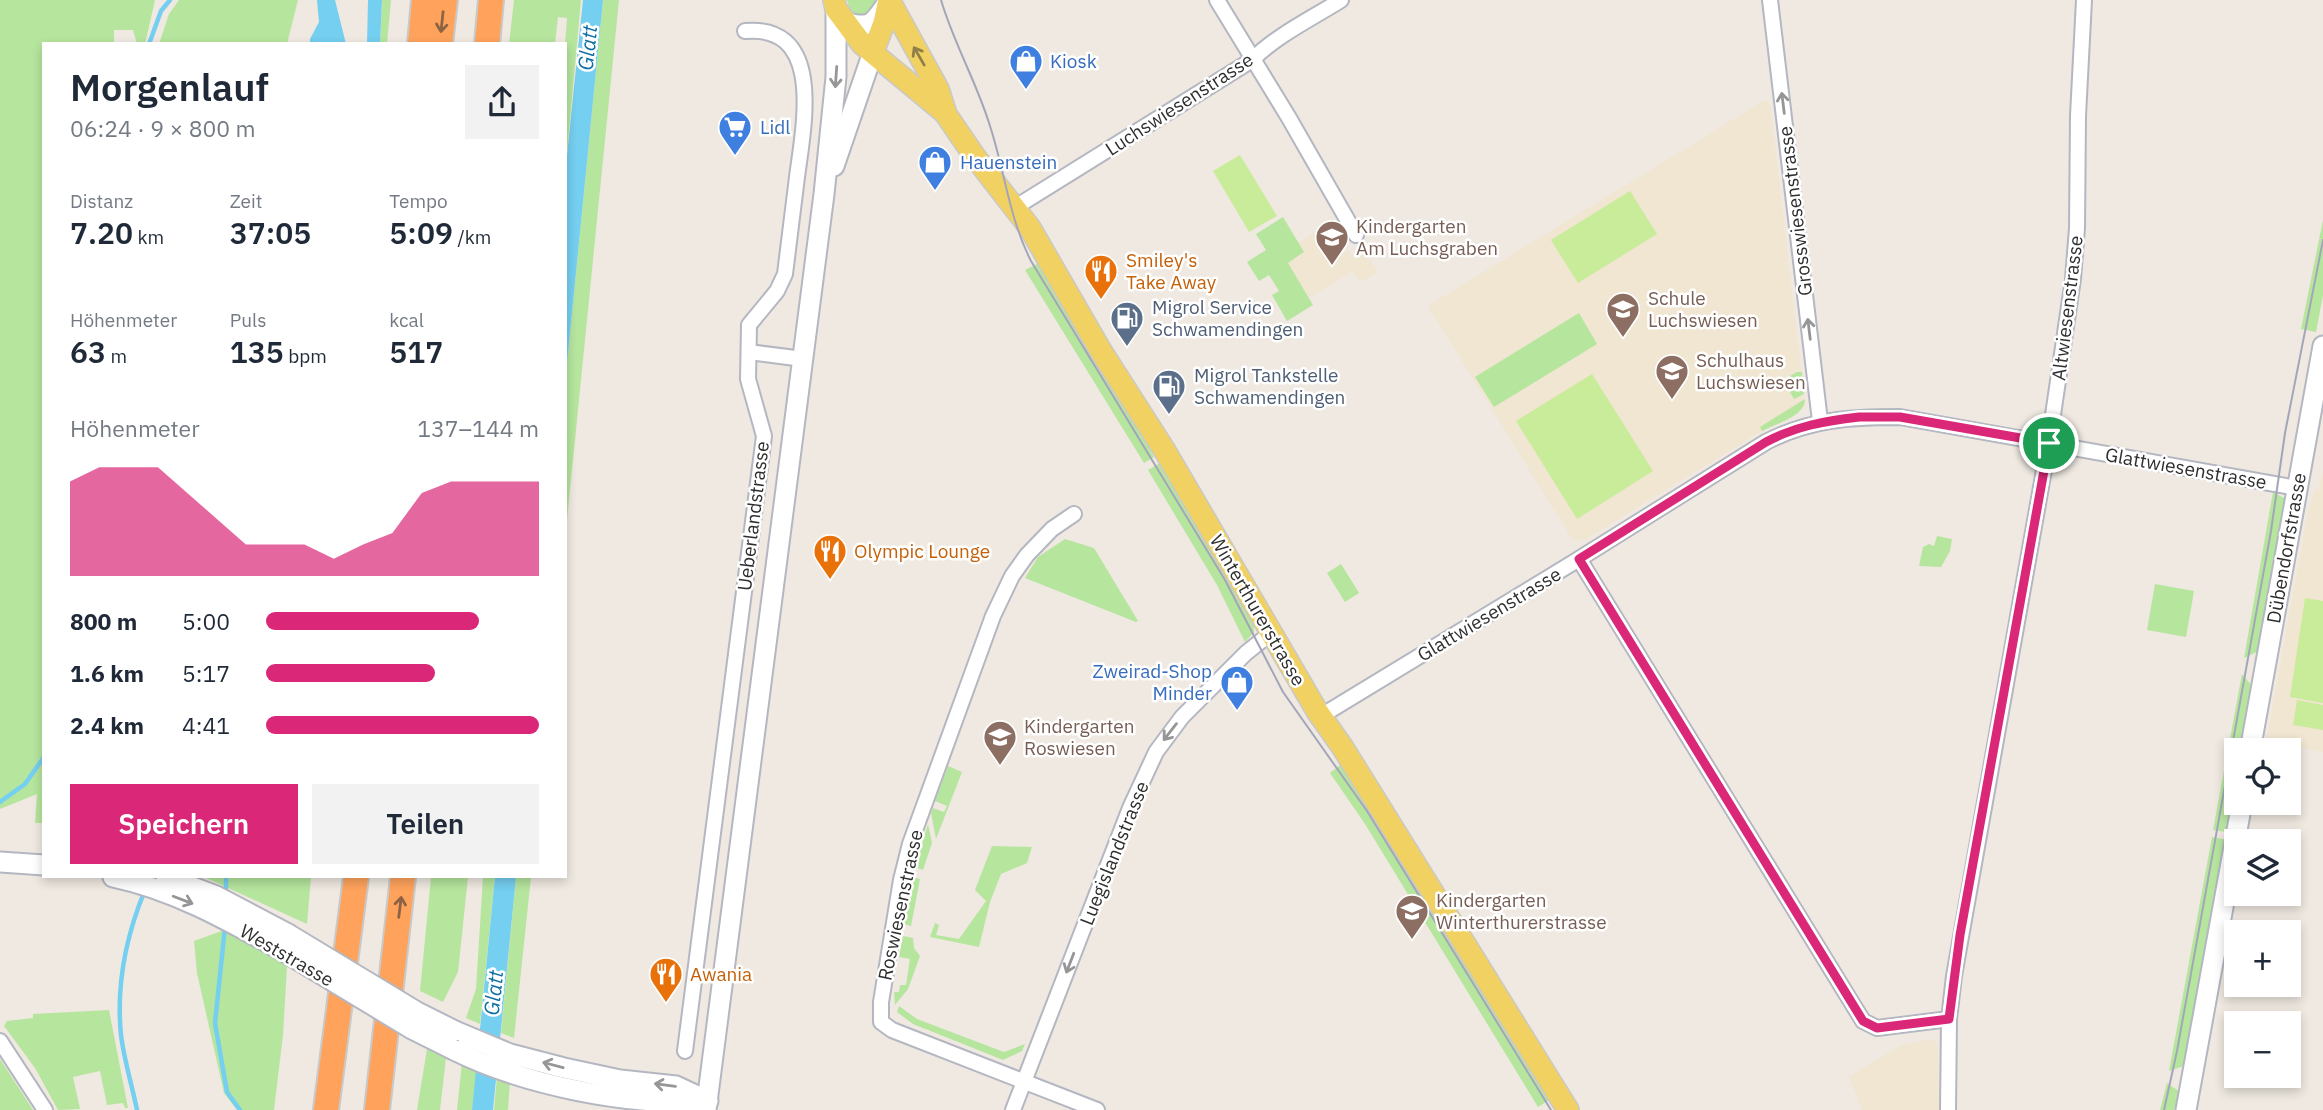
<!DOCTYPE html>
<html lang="de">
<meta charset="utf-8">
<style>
body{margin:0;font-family:"IBM Plex Sans",sans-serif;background:#f2f2f3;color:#1f2937;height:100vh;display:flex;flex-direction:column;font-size:26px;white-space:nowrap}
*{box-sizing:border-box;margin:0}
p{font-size:23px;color:#747a83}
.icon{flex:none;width:38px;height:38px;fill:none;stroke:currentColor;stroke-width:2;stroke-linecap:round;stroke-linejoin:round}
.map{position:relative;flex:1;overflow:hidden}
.drawer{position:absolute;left:42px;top:42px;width:525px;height:836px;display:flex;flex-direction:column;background:#fff;border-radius:0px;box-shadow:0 4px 10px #0003}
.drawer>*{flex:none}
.buttons{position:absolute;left:2224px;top:738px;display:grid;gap:14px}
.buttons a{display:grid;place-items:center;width:77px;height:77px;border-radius:0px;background:#fff;box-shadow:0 4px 10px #0003;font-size:35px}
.pin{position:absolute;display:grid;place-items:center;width:60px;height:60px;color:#fff;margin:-30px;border:4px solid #fff;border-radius:50%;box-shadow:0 2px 7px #0007}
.round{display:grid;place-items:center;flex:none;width:74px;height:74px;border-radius:0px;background:#f2f2f3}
.headline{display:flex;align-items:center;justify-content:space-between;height:119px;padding:0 28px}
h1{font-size:38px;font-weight:600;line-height:52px}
.figures{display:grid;grid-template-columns:repeat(3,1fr);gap:10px;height:119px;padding:7px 28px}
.figures div{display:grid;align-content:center}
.figures b{font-size:30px;font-weight:600}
.figures small{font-size:19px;font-weight:400}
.figures p{font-size:19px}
.chart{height:196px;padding:14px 28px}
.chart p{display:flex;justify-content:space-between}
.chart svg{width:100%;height:126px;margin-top:7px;fill:#db2777;opacity:.7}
.action{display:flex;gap:14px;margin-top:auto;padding:14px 28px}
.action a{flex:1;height:80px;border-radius:0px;background:#db2777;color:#fff;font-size:28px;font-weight:600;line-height:80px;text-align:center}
.action a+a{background:#f2f2f3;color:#1f2937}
ul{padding:0 28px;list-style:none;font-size:23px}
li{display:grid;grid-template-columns:112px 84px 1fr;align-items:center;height:52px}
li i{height:18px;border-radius:9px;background:#db2777}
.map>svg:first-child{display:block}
</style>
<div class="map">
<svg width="2323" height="1110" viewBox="0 0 2323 1110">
<rect width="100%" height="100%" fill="#efe9e1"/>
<!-- education -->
<g fill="#f0e6d1">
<path d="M1765,100l5,3 35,301 -1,3 -9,8 -40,20 -169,104 -6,2 -8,-2 -144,-233z"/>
<path d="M1320,229l18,28 11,-7 6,9 10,-6 13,19 -18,10 -7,-11 -44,27 -21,-35 16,-11 -6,-9z"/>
<path d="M2323,470v282l-57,-10 42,-230 7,-22h4z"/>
<path d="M1932,1039l6,6 1,65h-77l-13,-34 53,-31z"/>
</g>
<!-- green -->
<g fill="#b6e59e">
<path d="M0,0h155l-10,44h-8l-4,-14h-19v14h-70v779h-9l2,-29 -37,15z"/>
<path d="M179,0h119l-11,44h-128l10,-30z"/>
<path d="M382,0h9l-4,44h-7z"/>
<path d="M514,0h67l-16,175v-131l2,-26 -9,-1 -3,27h-46z"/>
<path d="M603,0h16l-54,540v-156z"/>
<path d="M847,0h29l-2,12 -4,5 -15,-1 -6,-8z"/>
<path d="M1283,217l21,35 -16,11 25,42 -26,16 -15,-26 7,-4 -10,-16 -10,6 -12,-19 19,-12 -10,-16z"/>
<path d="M2323,220v75l-7,37 -15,-3z"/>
<path d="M1041,262l112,186 -3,2 4,7 -10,6 -119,-193z"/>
<path d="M1579,313l18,31 -103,63 -19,-30z"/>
<path d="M1797,372h5l2,22 -10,5 -11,-19z"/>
<path d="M1805,399c0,18 -29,24 -43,32l-2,-4z"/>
<path d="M1162,462l92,160v10l-9,10 -28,-57 -69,-115z"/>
<path d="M2273,492l11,6 1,7 -26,146 -15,7z"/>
<path d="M1937,536l15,3 -2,12 -9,16 -22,-1 4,-19 6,-3 5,2z"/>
<path d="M1065,539l29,9 44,73 -2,1 -111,-44 13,-21z"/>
<path d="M1341,564l18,29 -14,9 -18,-29z"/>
<path d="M2155,584l39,7 -8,46 -39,-7z"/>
<path d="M2242,674l11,13 -12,64h-5v37l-5,36 -4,-1 -1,9 -13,-2z"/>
<path d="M1338,755l210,337 -3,2 4,6 -11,7 -173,-283 -35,-51 10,-8 -5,-8z"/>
<path d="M948,766l14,6 -26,67 -5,-26 2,-5 11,4 3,-6 -12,-5z"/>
<path d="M928,824l4,19 -9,27 -8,-3z"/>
<path d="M2212,837l15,3 -43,226 -15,5z"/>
<path d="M992,846l40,1 -5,16 -26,11 -11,28 -11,45 -49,-10 5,-14 4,2 -3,10 23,4 27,-38 -11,-11z"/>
<path d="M204,877h107l-4,47z"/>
<path d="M431,877h37l-10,95 -15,30 -23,-11z"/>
<path d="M483,877h12l-15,147 -14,-6 10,-29z"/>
<path d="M516,877h15l-17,161 -13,-5z"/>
<path d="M913,877l7,2 -9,47 -7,-2z"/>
<path d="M230,928l57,38 -4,69 -9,75h-37l-13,-17 -27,-120 -3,-32z"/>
<path d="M903,936l10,2 1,10 6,8 -12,33 -13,16 -1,-13h5l1,-7h6l4,-26 -11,-2z"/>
<path d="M899,1006l18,13 87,33 21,-8 -3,7 -19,9 -90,-36 -16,-12z"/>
<path d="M109,1010l19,98h-3l-2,-5 -16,2 -7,-34 -27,6 7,32 -22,1 -23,-42 -31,-42 3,-5 26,-3v-4z"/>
<path d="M427,1049l19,9 -6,52h-23z"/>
<path d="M0,1059l33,51h-33z"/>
<path d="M462,1063l15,5 -5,42h-15z"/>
<path d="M497,1076l13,4 -2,30h-14z"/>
<path d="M2167,1083l13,9 -6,18h-14z"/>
</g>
<!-- pitch -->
<g fill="#c9ec9a">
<path d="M1240,155l37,61 -28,16 -36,-61z"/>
<path d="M1630,191l27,43 -79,49 -27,-43z"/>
<path d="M1592,374l61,97 -76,48 -61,-98z"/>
<path d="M2305,598l18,3v102l-33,-6z"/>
<path d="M2297,700l26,5v25l-30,-5z"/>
</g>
<!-- water -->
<g fill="#75cff0">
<path d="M317,0h18l11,44h-36v-5l9,-17z"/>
<path d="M368,0h14l-2,44h-13z"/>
<path d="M583,0h20l-38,384v-209z"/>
<path d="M495,877h21l-23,233h-21z"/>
</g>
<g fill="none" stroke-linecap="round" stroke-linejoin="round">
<!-- stream -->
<g stroke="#75cff0" stroke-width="4.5">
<path d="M149,44l12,-33 9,-11"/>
<path d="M0,802l25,-18 19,-27"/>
<path d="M226,893v-16"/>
<path d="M225,927l-10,96 12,69 13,18"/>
<path d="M137,1110c-5,-25 -13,-50 -16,-75 -5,-50 5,-99 24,-145"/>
</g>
<defs>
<g id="street">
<path d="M1217,0l72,118 67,117"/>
<path d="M1770,0l50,421"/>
<path d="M1014,208l238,-148c25,-25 59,-41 89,-60"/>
<path d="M749,352l54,7"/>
<path d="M1074,514l-22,15 -25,26 -15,21 -19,40 -83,228 -9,36 -20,122v20l11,8 205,80"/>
<path d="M1579,559l284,462 14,7 72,-9"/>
<path d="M1321,716l258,-157 187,-117c45,-23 84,-25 134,-25l397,71"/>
<path d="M0,1041l45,69"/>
<path d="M685,1051l79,-615 -16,-57 1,-54 28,-34 8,-17c4,-32 8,-64 12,-97 6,-48 29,-153 -52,-146"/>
<path d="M1013,1110l117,-302 26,-56 26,-35 64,-64 25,-20"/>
<path d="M1948,1110l1,-91 5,-43 95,-534 24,-163 4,-51 1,-112 6,-116"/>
</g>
<g id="secondary">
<path d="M846,23c28,6 27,-1 43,-22"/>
<path d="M834,166l39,-114"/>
<path d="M2250,751l73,-405"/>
<path d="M0,862l44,3"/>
<path d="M113,877c62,13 116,44 170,74"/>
<path d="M166,877l50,19 72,38"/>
<path d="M455,1031l55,23 54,14 56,12 56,6 32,15"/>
<path d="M454,1050c68,34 173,56 249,51"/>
<path d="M706,1110l118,-916 12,-117v-68"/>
<path d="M2186,1110l56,-307"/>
</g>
<g id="primary">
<path d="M834,0l2,9 26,35 83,69 30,44 55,71 71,123 64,100 152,260 26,37 225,362"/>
<path d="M889,0l49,89 7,22"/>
<path d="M873,52l11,-29 5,-23"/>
</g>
<g id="highway">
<path d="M420,44l4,-44"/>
<path d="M440,44l5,-44"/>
<path d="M487,44l4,-44"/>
<path d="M326,1110l30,-233"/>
<path d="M377,1110l26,-233"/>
</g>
</defs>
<!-- street casing -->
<use href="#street" stroke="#b4b7c1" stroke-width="18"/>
<!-- secondary casing -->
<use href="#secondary" stroke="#b4b7c1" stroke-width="23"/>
<!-- primary casing -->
<use href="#primary" stroke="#c9c9c9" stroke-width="24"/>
<!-- highway casing -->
<use href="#highway" stroke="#c9c9c9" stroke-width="28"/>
<!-- street -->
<use href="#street" stroke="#fff" stroke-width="14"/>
<!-- secondary -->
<use href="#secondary" stroke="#fff" stroke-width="19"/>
<!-- primary -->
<use href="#primary" stroke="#f2d163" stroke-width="21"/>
<!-- highway -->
<use href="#highway" stroke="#ffa35c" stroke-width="24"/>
<!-- tram -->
<g stroke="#a3a6b8" stroke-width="2">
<path d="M941,0c13,44 36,83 49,126 15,46 19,92 41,135l194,319 58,112 84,119 184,299"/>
<path d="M2164,1110l13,-59 94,-520 14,-98 38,-193"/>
</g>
<defs>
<g id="secondary-bridge">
<path d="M288,934l129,78 38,19"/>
<path d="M283,951l129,78 42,21"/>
</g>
</defs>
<!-- secondary-bridge casing -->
<use href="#secondary-bridge" stroke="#b4b7c1" stroke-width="23" stroke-linecap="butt"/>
<!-- secondary-bridge -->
<use href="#secondary-bridge" stroke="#fff" stroke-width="19"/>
</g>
<!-- one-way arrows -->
<defs><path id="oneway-shaft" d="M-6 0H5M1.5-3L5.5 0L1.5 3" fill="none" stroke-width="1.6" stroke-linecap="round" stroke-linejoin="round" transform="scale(1.75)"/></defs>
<g stroke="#8c6343">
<use href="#oneway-shaft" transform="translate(442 22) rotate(96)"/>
<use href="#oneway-shaft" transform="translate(400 907) rotate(-83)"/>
</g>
<use stroke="#908048" href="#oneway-shaft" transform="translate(919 56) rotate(-120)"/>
<g stroke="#969696">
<use href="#oneway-shaft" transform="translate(836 77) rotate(94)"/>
<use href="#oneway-shaft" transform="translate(1783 103) rotate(-97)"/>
<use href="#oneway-shaft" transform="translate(1809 329) rotate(-97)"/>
<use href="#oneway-shaft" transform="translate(1170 732) rotate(128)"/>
<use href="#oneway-shaft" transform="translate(183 900) rotate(21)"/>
<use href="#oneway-shaft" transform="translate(1070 963) rotate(111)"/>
<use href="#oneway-shaft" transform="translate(553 1065) rotate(-165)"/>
<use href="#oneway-shaft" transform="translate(665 1085) rotate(-173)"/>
</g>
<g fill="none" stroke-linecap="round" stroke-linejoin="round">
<defs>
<path id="route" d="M1859,417h41l149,26 -89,492 -11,84 -72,9 -14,-7 -284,-462 187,-117c30,-16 59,-21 93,-25z"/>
</defs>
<!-- route casing -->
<use href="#route" stroke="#fff" stroke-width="14"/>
<!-- route -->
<use href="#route" stroke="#db2777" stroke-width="9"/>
</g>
<!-- icons -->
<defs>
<symbol id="shop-pin" viewBox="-11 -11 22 30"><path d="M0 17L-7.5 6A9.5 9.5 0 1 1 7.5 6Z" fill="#3f7fe0" stroke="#fff"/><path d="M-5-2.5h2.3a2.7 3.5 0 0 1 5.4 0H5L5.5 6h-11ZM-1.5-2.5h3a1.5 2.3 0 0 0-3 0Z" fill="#fff"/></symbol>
<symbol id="supermarket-pin" viewBox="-11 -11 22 30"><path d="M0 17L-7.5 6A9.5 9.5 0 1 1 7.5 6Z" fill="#3f7fe0" stroke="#fff"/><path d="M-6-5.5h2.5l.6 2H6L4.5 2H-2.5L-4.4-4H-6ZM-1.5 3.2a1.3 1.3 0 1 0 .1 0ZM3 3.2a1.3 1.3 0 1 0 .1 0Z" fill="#fff"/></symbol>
<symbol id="school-pin" viewBox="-11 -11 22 30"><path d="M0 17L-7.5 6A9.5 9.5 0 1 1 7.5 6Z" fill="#8d6e63" stroke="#fff"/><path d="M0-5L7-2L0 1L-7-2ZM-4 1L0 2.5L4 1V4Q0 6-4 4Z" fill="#fff"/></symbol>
<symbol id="restaurant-pin" viewBox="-11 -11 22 30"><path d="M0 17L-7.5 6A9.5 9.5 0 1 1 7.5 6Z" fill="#e8710a" stroke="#fff"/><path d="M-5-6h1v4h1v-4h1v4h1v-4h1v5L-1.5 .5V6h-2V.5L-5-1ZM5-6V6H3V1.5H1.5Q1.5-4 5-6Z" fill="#fff"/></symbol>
<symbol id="fuel-pin" viewBox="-11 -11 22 30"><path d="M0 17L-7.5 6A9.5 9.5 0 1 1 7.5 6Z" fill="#5c6f8a" stroke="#fff"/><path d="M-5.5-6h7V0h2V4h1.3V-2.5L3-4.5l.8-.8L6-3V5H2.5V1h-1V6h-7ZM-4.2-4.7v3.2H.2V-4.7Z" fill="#fff"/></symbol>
</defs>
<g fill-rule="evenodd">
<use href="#shop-pin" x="1007" y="42" width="38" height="52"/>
<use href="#supermarket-pin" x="716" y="108" width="38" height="52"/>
<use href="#shop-pin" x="916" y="143" width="38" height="52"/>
<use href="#school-pin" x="1313" y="218" width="38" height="52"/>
<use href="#restaurant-pin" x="1082" y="252" width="38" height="52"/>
<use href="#school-pin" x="1604" y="290" width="38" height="52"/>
<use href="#fuel-pin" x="1108" y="299" width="38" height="52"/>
<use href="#school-pin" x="1653" y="352" width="38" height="52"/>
<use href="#fuel-pin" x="1150" y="367" width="38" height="52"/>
<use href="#restaurant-pin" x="811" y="532" width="38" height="52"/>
<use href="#shop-pin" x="1218" y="663" width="38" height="52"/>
<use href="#school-pin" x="981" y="718" width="38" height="52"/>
<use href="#school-pin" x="1393" y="892" width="38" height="52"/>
<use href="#restaurant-pin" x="647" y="955" width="38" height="52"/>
</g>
<g text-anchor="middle" stroke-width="5" stroke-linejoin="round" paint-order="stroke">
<!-- shop labels -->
<g font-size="19" fill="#366cbe" stroke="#fff" text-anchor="start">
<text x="1050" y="68">Kiosk</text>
<text x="760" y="134">Lidl</text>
<text x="960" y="169">Hauenstein</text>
<text x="1212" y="678" text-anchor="end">Zweirad-Shop<tspan x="1212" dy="22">Minder</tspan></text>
</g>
<!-- street labels -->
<g font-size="19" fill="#2e2e2e" stroke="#fff">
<text transform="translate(1179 104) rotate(-33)" y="7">Luchswiesenstrasse</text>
<text transform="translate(1795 211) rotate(-97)" y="7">Grosswiesenstrasse</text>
<text transform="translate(2067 308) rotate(-83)" y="7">Altwiesenstrasse</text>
<text transform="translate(2186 468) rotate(10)" y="7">Glattwiesenstrasse</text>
<text transform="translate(753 516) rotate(-83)" y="7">Ueberlandstrasse</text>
<text transform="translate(2286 548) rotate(-80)" y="7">Dübendorfstrasse</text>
<text transform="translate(1258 610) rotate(60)" y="7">Winterthurerstrasse</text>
<text transform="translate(1489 614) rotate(-31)" y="7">Glattwiesenstrasse</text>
<text transform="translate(1114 853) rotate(-68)" y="7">Luegislandstrasse</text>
<text transform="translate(900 905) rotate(-78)" y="7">Roswiesenstrasse</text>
<text transform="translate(287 955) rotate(30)" y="7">Weststrasse</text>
</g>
<!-- education labels -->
<g font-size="19" fill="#785e54" stroke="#fff" text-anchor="start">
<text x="1356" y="233">Kindergarten<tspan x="1356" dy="22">Am Luchsgraben</tspan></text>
<text x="1648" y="305">Schule<tspan x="1648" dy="22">Luchswiesen</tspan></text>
<text x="1696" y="367">Schulhaus<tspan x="1696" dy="22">Luchswiesen</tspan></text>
<text x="1024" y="733">Kindergarten<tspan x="1024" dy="22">Roswiesen</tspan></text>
<text x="1436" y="907">Kindergarten<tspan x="1436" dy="22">Winterthurerstrasse</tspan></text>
</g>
<!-- food labels -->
<g font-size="19" fill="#c56008" stroke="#fff" text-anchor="start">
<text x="1126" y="267">Smiley's<tspan x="1126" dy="22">Take Away</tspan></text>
<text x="854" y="558">Olympic Lounge</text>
<text x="690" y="981">Awania</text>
</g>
<!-- service labels -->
<g font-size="19" fill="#4e5e75" stroke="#fff" text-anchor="start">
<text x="1152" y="314">Migrol Service<tspan x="1152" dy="22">Schwamendingen</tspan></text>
<text x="1194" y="382">Migrol Tankstelle<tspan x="1194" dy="22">Schwamendingen</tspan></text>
</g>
<!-- water labels -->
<g font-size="21" font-style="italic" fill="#0d6fa3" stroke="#fff">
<text transform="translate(588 48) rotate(-84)" y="7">Glatt</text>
<text transform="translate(494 993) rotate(-84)" y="7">Glatt</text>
</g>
</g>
</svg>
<div class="buttons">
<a><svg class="icon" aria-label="locate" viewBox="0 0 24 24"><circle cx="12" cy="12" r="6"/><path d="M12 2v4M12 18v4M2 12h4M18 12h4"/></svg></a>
<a><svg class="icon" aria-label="layers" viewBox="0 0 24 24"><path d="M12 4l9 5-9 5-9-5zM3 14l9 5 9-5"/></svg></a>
<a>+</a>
<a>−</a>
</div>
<div class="pin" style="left:2049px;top:443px;background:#1e9e55"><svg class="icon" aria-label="arrive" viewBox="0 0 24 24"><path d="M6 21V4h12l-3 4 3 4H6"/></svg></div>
<section class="drawer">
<div class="headline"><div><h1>Morgenlauf</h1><p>06:24 · 9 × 800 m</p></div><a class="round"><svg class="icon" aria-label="share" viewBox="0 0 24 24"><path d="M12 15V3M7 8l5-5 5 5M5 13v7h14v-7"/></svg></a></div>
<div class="figures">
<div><p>Distanz</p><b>7.20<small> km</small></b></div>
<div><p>Zeit</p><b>37:05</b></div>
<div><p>Tempo</p><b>5:09<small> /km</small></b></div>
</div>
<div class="figures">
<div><p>Höhenmeter</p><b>63<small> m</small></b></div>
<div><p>Puls</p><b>135<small> bpm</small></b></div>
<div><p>kcal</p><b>517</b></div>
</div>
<div class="chart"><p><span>Höhenmeter</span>137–144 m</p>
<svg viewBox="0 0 160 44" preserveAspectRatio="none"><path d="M0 44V11L10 6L20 6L30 6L40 15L50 24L60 33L70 33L80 33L90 38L100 33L110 29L120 15L130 11L140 11L150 11L160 11V44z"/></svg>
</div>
<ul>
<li><b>800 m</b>5:00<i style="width:78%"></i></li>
<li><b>1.6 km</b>5:17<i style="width:62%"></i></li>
<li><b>2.4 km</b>4:41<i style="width:100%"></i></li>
</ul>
<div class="action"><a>Speichern</a><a>Teilen</a></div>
</section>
</div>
